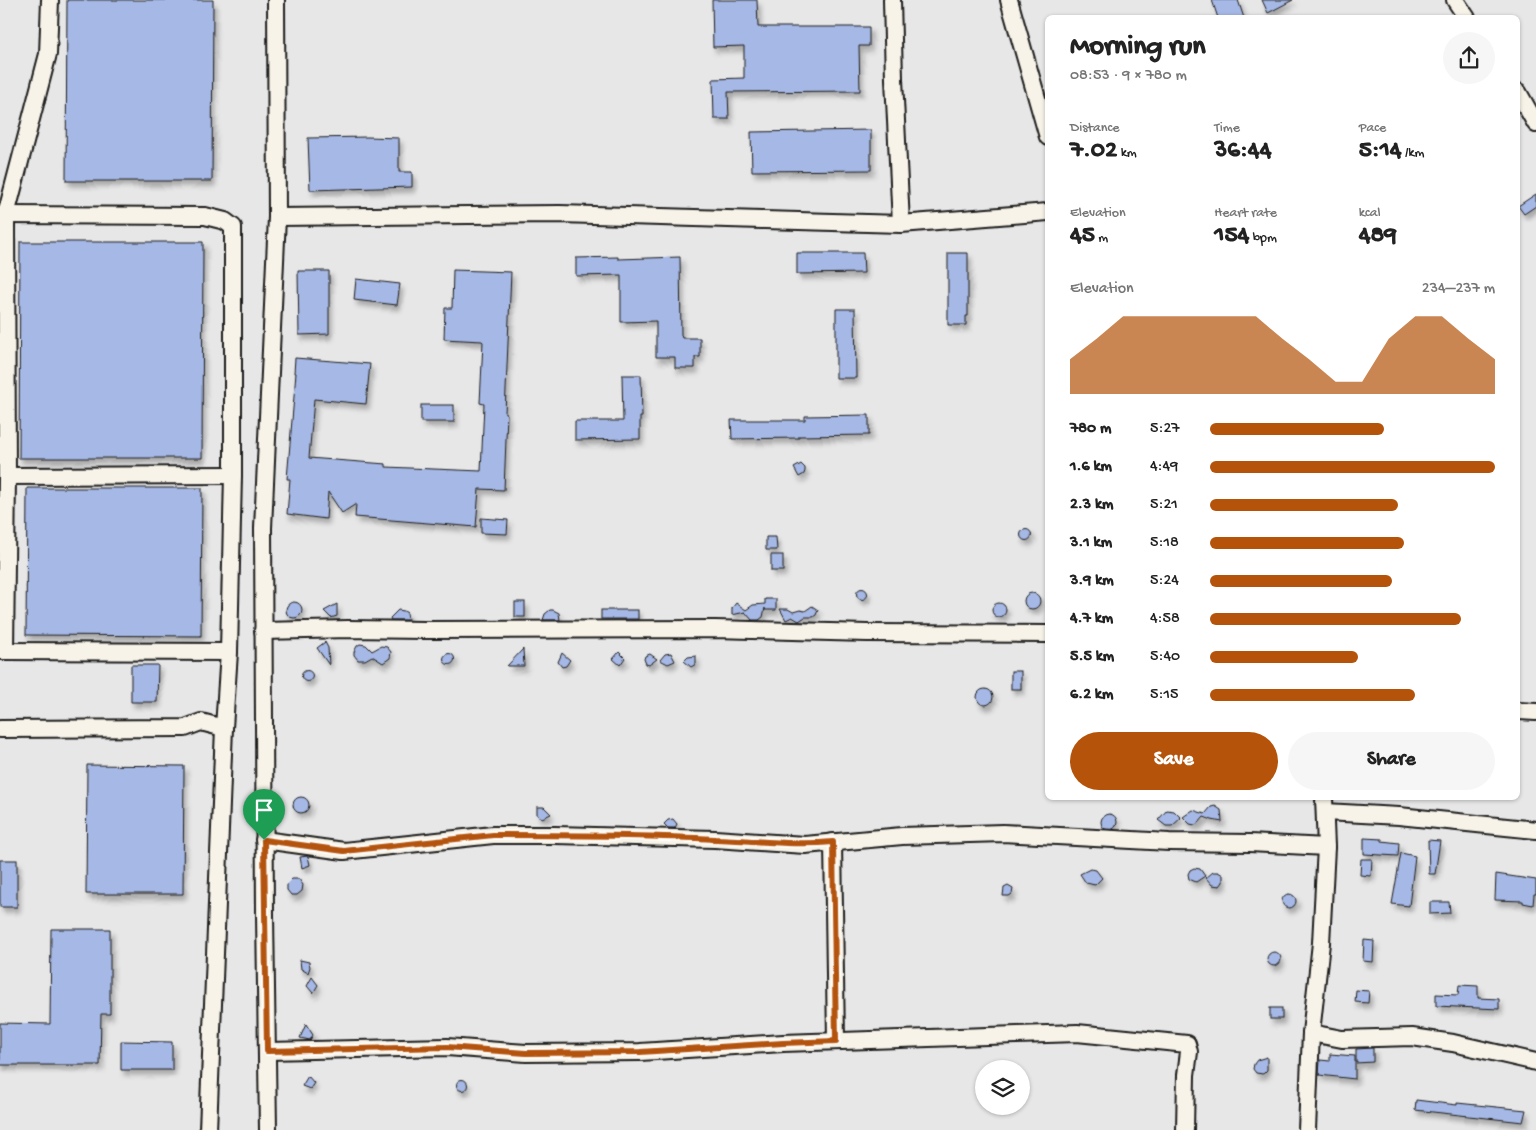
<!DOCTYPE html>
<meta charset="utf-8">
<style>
body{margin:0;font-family:"Gochi Hand",sans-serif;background:#f6f6f6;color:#222;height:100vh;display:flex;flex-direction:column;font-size:19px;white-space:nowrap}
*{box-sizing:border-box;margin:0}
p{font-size:16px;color:#767676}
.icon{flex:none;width:28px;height:28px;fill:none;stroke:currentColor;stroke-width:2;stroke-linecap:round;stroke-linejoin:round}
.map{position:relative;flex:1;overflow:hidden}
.details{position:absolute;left:1045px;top:15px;width:475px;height:785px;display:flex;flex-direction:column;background:#fff;border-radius:8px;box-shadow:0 1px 4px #0004}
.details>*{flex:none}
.tools{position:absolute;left:975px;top:1060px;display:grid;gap:10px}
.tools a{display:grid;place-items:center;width:55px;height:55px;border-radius:50%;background:#fff;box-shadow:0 1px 4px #0004;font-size:25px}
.pin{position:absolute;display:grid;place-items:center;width:42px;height:42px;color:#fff;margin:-51px -21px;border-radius:50% 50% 50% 0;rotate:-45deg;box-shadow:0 0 5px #0007}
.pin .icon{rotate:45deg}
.round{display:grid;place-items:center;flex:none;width:52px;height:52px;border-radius:26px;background:#f6f6f6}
.head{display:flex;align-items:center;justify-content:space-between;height:85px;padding:0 25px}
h1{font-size:28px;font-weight:800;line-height:38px}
.stats{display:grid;grid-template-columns:repeat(3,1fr);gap:8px;height:85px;padding:5px 25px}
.stats div{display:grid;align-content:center}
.stats b{font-size:25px;font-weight:800}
.stats small{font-size:14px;font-weight:400}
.stats p{font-size:14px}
.chart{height:140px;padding:10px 25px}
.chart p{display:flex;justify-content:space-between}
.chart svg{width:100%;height:90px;margin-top:5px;fill:#b45309;opacity:.7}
.action{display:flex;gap:10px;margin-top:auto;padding:10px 25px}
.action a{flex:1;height:58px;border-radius:30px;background:#b45309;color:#fff;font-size:20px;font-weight:800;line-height:58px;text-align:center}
.action a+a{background:#f6f6f6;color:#222}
ul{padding:0 25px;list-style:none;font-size:16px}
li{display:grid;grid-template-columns:80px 60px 1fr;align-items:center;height:38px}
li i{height:12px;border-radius:6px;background:#b45309}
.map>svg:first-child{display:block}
</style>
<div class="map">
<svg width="1536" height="1130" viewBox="0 0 1536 1130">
<defs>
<filter id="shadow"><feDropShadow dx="3" dy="5" stdDeviation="2.5" flood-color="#0004"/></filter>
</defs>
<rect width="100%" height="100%" fill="#e7e7e8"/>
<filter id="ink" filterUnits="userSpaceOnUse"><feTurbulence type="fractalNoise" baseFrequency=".02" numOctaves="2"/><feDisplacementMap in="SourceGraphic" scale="10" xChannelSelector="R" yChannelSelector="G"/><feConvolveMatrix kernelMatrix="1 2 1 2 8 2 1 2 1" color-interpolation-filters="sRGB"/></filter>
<g filter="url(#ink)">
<!-- building -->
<g fill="#a5b8e6" stroke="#1c1c1c" filter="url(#shadow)">
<path d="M67,0h146l-1,181h-146z"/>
<path d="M712,0h45l1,27h111v19h-10l1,45 -132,1 1,27h-15l-1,-40 31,-1v-32l-31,1z"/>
<path d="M1212,0h26l6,18h-26z"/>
<path d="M1262,0h31l-25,13z"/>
<path d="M871,130v40l-119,1 -1,-39z"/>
<path d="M368,137l31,1v34h13v15l-102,3 -2,-52z"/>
<path d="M1536,194v12l-12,8 -6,-8z"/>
<path d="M20,242h183l-1,216h-183z"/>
<path d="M797,253h66l1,20 -67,1z"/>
<path d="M948,253h20v63h-2v9h-18z"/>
<path d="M618,257v2l62,-2 1,78 1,3h18v19h-5v11h-20v-11h-19v-36l-35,1v-47l-45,1v-18z"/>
<path d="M453,270l58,2 -6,141 2,1 -3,76 -25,-1 -3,38 -121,-10 1,-13 -14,9 -14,-21 -2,27 -39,-5 3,-35h-3l9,-106h-2l1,-15 75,6 -4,40 -52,-5 -5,59 77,6v3l95,4 3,-67 -4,-1 3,-61 -1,-1 -38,-2 1,-31h7z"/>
<path d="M298,271h31v63l-30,1z"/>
<path d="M356,279l44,5 -3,21 -43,-5z"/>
<path d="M836,309h19l1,69h-20z"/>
<path d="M622,375h19l1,42h-2v22l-65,1v-19h48z"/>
<rect x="421" y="405" width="33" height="17"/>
<path d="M869,415v20l-70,1v2l-67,1 -1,-19h74v-4z"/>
<path d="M801,464l4,4v3l-1,3 -5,3 -5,-9z"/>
<path d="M27,488h175l-1,148 -175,-1z"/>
<path d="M481,518l27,2 -1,14 -26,-1z"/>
<circle cx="1026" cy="535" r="5.5"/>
<path d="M766,537h10l1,13h-11z"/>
<rect x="771" y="555" width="12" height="16"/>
<circle cx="862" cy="594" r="5.5"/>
<circle cx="1032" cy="601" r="8"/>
<path d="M765,599h11v11h-11v-2l-2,9 -4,3h-7l-7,-8 -13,3v-7l4,-5 10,7 7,-5 12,-1z"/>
<circle cx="294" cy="610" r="8"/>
<rect x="515" y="602" width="10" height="15"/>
<circle cx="999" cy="610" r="7"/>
<path d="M337,604v12l-6,2 -7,-7z"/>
<path d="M812,606l6,4 -2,5 -3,2h-8l-6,4 -7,-4 -6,3 -6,-11h8l5,3 7,-2 5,1z"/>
<path d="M398,610l6,1 3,2 1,7h-17l-1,-2z"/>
<path d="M550,610h3l6,3 1,7h-17l2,-6z"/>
<rect x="601" y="610" width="37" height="9"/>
<path d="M325,642l3,6 1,17 -12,-17z"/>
<path d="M360,644l6,1 6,6 9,-5 6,1 4,5 -1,6 -7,5 -11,-7 -7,4h-7l-4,-5v-3l3,-6z"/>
<path d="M523,649l1,17h-17z"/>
<path d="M619,652l6,6 -5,7 -7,-6z"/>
<path d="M562,653l8,7 -4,6 -4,1 -4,-5z"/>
<path d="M671,653l4,8 -7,3 -8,-4 5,-6z"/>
<circle cx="449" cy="659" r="5.5"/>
<path d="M650,654l7,5 -8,6 -3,-1 -2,-5 1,-3z"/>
<path d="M696,656v8l-5,3 -7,-6 4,-4z"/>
<path d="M131,665h27l-1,37h-26z"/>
<circle cx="307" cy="676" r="5.5"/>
<rect x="1011" y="671" width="10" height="18"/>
<circle cx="985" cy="697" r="8"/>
<path d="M87,765l97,1 -1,128h-97z"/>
<circle cx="301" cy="805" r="8"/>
<path d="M1215,806l6,4 1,12 -10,-2 -8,-3 -5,6 -4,2 -5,-1 -7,-7 10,-7 12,4 6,-7z"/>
<path d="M537,807h7l7,7 -9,4 -5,-3z"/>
<path d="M1167,810l7,1 7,7 -9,8h-6l-8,-6z"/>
<circle cx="1109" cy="822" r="8"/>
<path d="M673,819l4,5 -2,4h-7l-4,-4 4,-4z"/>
<path d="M1364,838l18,1v2l17,2 -1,13 -34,-2z"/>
<path d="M1428,840l12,1 -5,33h-6z"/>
<path d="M1401,853l14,3 -6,50 -17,-2z"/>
<path d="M308,856l2,9 -8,3 -2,-11z"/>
<path d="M1361,859h11l-1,17 -11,-1z"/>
<rect x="0" y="860" width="17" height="47"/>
<path d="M1194,868l6,1 5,7 -9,6 -7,-3 -1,-5 2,-4z"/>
<path d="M1090,869l6,1 6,8 -7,7 -9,-2 -6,-9z"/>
<path d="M1213,872h5l5,3v7l-3,4 -8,-1 -6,-7z"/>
<path d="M1496,874l40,6v14h-2l-1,11 -10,-2v-2l-28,-1z"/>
<path d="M292,879h7l4,6 -1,6 -5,4h-6l-4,-5v-6z"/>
<path d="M1008,886l5,3 -1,5 -3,2h-6l1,-8z"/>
<circle cx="1289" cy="901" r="7"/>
<path d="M1430,902h19l1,11 -20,1z"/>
<path d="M51,929h59v85h-9l-1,51h-100v-42l50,1z"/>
<path d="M1364,940l10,1 -1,21 -10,-1z"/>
<circle cx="1274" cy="959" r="7"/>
<path d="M300,960l9,2 1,5 -2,6 -7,-4z"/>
<path d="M312,977l6,8 -5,8 -6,-7z"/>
<path d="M1459,985l19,1v12l21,1v10l-63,-3v-12l22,1z"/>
<path d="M1356,990l13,1 -1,12 -13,-1z"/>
<rect x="1270" y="1008" width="12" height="11"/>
<path d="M306,1024l7,11 -3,5 -10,-2z"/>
<path d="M121,1041l51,1v28h-51z"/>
<path d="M1373,1048v14l-17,1v-14z"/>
<path d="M1330,1054l25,2v23l-36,-4 1,-15 10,1z"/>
<path d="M1267,1057v13l-4,4 -7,-1 -3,-4 1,-5 3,-4z"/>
<path d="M308,1076l6,7 -4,6 -8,-3z"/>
<circle cx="462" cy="1085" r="5.5"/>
<path d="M1416,1100l41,5v-2l69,7 -3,12 -108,-12z"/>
</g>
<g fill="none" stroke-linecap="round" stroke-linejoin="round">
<defs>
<g id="minor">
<path d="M892,0l2,79 7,145"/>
<path d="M1009,0l39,137"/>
<path d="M1455,0l12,18"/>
<path d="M1518,92l18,32"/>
<path d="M0,215l205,1 20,5 8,6v248l-4,177 -5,76 -16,402"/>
<path d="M277,217l283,-3 341,10 147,-12"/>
<path d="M7,476l226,-1"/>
<path d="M263,631l85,-2 77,1 290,-1 152,4 181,1"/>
<path d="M0,651l229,1"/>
<path d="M5,651l2,-175 -1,-261 42,-161 2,-54"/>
<path d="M1518,711l18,1"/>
<path d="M0,729l185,-1 16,-6 23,6"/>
<path d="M1325,812l74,4 137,14"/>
<path d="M264,840l80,11 149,-16h62l160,4 90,6 97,-9 101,-3 166,9 81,1 76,4"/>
<path d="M833,842l3,199"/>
<path d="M1311,1033l31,6 70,-2 41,6 83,19"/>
<path d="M267,1051l180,-4 79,6 114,-1 143,-9 294,-10 110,11 2,8 -3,23 -1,55"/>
<path d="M268,1130l-3,-215 -2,-387 14,-311 -1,-217"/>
<path d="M1307,1130l4,-97 10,-90 5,-96 -2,-49"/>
</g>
</defs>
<!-- minor casing -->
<use href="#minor" stroke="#1c1c1c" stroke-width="20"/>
<!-- minor -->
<use href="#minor" stroke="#f7f3e8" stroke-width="16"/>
</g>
</g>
<g fill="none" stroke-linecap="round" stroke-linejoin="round" filter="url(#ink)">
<defs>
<path id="route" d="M493,835c74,0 148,0 222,4 40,1 79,7 118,3l3,199 -53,2 -143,9 -114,1 -79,-6 -180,4 -3,-211 80,11z"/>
</defs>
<!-- route casing -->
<use href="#route" stroke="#fff" stroke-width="10"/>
<!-- route -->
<use href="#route" stroke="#b45309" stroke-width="6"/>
</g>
</svg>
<div class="tools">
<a><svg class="icon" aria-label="layers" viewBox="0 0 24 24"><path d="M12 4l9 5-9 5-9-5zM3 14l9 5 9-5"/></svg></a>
</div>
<div class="pin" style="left:264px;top:840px;background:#1e9e55"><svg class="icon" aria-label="arrive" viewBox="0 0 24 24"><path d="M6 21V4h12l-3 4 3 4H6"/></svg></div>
<section class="details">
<div class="head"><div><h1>Morning run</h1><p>08:53 · 9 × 780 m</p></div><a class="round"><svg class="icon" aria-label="share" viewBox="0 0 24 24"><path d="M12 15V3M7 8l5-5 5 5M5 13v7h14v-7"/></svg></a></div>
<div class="stats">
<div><p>Distance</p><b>7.02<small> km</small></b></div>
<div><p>Time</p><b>36:44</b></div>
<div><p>Pace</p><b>5:14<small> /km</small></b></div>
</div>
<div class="stats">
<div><p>Elevation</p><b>45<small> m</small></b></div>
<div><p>Heart rate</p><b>154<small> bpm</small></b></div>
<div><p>kcal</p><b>489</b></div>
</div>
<div class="chart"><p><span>Elevation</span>234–237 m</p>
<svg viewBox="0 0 160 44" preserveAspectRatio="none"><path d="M0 44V27L10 17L20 6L30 6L40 6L50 6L60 6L70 6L80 17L90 27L100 38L110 38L120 17L130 6L140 6L150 17L160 27V44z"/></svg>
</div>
<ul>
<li><b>780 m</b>5:27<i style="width:61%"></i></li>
<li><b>1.6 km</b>4:49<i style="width:100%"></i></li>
<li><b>2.3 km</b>5:21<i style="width:66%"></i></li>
<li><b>3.1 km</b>5:18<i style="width:68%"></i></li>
<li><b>3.9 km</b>5:24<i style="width:64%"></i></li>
<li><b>4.7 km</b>4:58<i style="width:88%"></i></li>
<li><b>5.5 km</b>5:40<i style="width:52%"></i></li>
<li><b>6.2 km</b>5:15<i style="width:72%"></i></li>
</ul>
<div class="action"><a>Save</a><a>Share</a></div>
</section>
</div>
